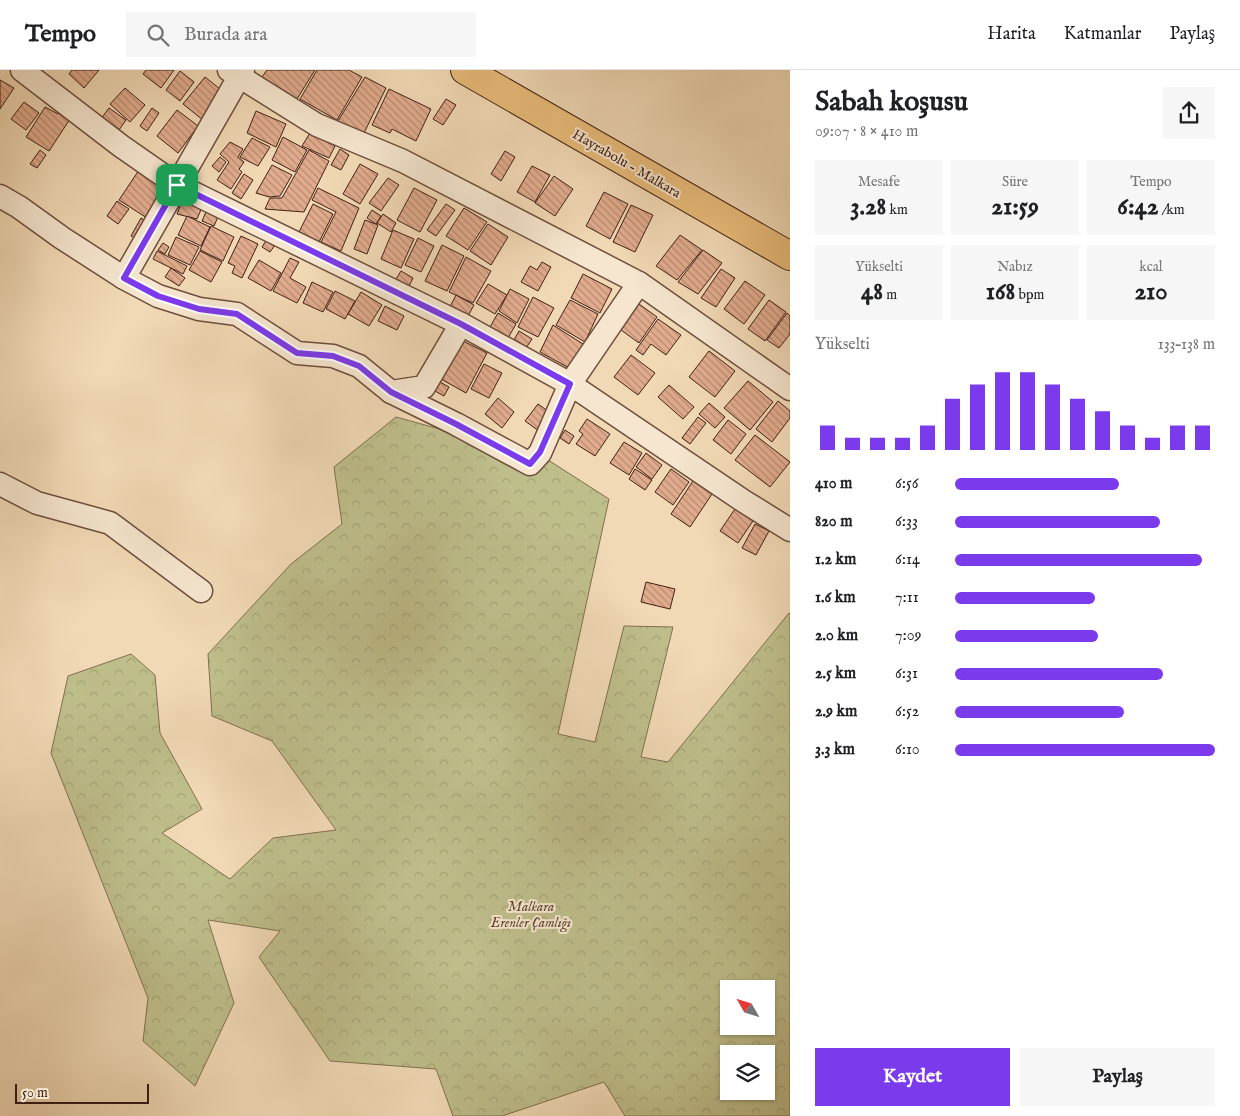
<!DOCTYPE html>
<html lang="tr">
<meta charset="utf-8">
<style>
body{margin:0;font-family:"IM FELL English",serif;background:#f6f6f6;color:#202124;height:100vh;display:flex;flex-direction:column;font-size:19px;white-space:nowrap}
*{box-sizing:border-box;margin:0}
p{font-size:16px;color:#757577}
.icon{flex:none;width:28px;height:28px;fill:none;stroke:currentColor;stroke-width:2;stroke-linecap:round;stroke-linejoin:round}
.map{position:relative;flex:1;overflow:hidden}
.side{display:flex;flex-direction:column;background:#fff;width:450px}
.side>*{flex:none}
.needle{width:32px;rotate:309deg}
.tools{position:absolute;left:720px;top:910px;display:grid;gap:10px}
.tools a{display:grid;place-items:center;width:55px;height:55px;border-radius:0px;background:#fff;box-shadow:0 1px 4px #0004;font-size:25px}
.scale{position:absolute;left:15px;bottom:12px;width:134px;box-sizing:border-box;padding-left:5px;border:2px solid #412014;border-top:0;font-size:14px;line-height:18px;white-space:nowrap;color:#412014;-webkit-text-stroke:4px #f6e6cf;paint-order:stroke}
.pin{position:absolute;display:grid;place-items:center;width:42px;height:42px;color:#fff;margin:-21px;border-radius:10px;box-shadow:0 2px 8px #0006}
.round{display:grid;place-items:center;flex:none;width:52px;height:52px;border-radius:0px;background:#f6f6f6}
.summary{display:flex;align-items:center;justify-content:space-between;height:85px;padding:0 25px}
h1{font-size:28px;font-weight:700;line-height:38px}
.stats{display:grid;grid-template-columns:repeat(3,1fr);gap:8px;height:85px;padding:5px 25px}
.stats div{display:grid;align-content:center;border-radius:0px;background:#f6f6f6;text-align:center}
.stats b{font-size:25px;font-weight:700}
.stats small{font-size:14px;font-weight:400}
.stats p{font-size:14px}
.chart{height:140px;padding:10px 25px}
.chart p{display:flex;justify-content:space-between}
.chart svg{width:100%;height:90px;margin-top:5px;stroke:#7c3aed;stroke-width:6}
.cta{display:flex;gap:10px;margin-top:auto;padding:10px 25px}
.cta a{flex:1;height:58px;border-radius:0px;background:#7c3aed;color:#fff;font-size:20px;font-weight:700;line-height:58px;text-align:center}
.cta a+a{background:#f6f6f6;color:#202124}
ul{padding:0 25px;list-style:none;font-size:16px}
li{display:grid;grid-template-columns:80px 60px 1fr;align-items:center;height:38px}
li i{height:12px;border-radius:6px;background:#7c3aed}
header{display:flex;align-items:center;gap:30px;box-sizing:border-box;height:70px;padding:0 25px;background:#fff;border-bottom:1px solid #e0e0e0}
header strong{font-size:24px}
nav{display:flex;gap:28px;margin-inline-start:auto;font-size:18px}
.search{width:350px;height:45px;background:#f6f6f6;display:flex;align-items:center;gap:12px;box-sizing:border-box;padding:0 18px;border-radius:0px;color:#757577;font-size:19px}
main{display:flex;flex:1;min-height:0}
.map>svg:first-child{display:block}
</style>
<header>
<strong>Tempo</strong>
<div class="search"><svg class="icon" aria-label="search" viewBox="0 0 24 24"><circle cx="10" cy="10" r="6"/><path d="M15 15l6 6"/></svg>Burada ara</div>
<nav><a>Harita</a><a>Katmanlar</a><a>Paylaş</a></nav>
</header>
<main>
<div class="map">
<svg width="790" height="1046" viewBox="0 0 790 1046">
<defs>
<pattern id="forest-crowns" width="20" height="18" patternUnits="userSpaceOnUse" patternTransform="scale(1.25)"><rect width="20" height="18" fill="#bebe8b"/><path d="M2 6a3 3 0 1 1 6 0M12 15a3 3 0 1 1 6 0" fill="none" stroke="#a4a377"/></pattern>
<pattern id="building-back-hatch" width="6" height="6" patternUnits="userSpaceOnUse" patternTransform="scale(1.25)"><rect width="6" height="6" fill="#e1ab8d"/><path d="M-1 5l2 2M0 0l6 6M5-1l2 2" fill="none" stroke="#b88b72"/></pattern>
</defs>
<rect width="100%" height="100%" fill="#f1d9b5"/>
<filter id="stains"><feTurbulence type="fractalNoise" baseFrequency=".004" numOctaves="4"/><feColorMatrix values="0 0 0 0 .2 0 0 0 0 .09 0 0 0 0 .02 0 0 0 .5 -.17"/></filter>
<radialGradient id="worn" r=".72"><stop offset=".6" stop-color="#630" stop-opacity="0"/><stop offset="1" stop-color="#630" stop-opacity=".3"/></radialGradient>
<!-- forest -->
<path fill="url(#forest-crowns)" stroke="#806f50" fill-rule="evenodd" d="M396,347l149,41 64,41 -51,235 37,8 29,-116 49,1 -32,130 27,5 121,-149 1,1v502h-165l-21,-34 -102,34h-49l-17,-47 -106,-8 -71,-104 21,-26 -72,-11 26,83 -39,83 -52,-45 5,-43 -97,-245 17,-77 63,-22 24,21 5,58 42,76 -40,24 68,46 43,-41 63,-8 -64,-89 -60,-25 -4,-62 83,-90 51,-40 -8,-57zM729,919h37v37h-37zM729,984h37v37h-37z"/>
<!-- building -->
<g fill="url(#building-back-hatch)" stroke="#412014">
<path d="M72,0h27l-15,18 -15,-14z"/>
<path d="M146,0h28l-13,18 -18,-14z"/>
<path d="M267,0h48l-18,29 -35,-22z"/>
<path d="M317,0h32l13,7 -25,43 -37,-21z"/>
<path d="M180,1l14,11 -14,19 -14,-11z"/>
<path d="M205,7l20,16 -22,27 -20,-16z"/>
<path d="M365,7l21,11 -22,45 -26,-12z"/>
<path d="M0,10l14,8 -14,21z"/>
<path d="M125,18l20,17 -15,17 -20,-18z"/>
<path d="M389,19l42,20 -15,32 -24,-12 -2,4 -18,-8z"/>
<path d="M446,29l10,6 -13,20 -10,-6z"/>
<path d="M24,32l15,11 -13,17 -15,-11z"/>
<path d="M45,37l13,7 3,-5 11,7 -23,35 -23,-14z"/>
<path d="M109,38l17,12 -7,10 -18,-11z"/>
<path d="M152,38l7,5 -12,18 -7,-5z"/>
<path d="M177,40l21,16 -20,27 -21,-17z"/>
<path d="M256,41l30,13 -10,23 -29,-14z"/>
<path d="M310,63l25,13 -6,12 -27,-12z"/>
<path d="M283,67l24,13 -12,22 -23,-12z"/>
<path d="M252,68l18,9 -12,19 -18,-9z"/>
<path d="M230,72l13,7 -5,8 6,5 -5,7 3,3 -11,17 -14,-9 12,-18 -9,-8z"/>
<path d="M340,79l9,6 -8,15 -10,-5z"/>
<path d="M40,80l6,5 -9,13 -7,-4z"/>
<path d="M309,80l20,11 -25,51 -39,-3 5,-11h12z"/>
<path d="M505,81l10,6 -14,24 -10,-7z"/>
<path d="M220,87l6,5 -7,10 -7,-6z"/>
<path d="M360,94l18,10 -18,30 -17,-10z"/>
<path d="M272,95l20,10 -12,21 -11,1 -13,-4z"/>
<path d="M532,96l18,9 -15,27 -18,-10z"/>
<path d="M139,100l28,19 -20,29 -28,-18z"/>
<path d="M244,104l9,6 -12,19 -9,-6z"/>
<path d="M554,106l19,13 -18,27 -20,-13z"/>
<path d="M388,108l11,7 -18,26 -12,-8z"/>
<path d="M318,118l41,20 -18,43 -20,-9 15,-30 -24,-12z"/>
<path d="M414,118l23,12 -17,32 -23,-12z"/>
<path d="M604,122l24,12 -18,35 -24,-13z"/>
<path d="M183,128l20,7 -6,14 -20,-5z"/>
<path d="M117,131l12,8 -11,15 -11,-8z"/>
<path d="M313,134l20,10 -14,28 -20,-10z"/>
<path d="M446,134l9,6 -19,26 -9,-6z"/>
<path d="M209,135l12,5 -7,16 -12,-5z"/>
<path d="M631,135l22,10 -18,37 -22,-10z"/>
<path d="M464,138l23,14 -19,28 -22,-14z"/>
<path d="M372,140l9,6 -5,8 -9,-6z"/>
<path d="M383,144l13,9 -5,9 -14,-9z"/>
<path d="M187,146l23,11 -9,19 -23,-11z"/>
<path d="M141,148l11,7 -10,17 -11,-6z"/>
<path d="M365,150l13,5 -11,29 -13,-5z"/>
<path d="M488,154l20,13 -17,28 -21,-14z"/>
<path d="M211,156l23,11 -11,24 -23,-11z"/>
<path d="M393,160l21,9 -13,29 -20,-9z"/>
<path d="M680,165l22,15 -25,30 -21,-14z"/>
<path d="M241,166l17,8 -16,34 -10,-5 3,-7 -7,-3z"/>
<path d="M176,167l23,10 -9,18 -22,-10z"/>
<path d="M418,168l16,8 -13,26 -16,-7z"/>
<path d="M267,169l8,6 -5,7 -8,-5z"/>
<path d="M163,173l6,4 -4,7 -7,-4z"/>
<path d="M442,175l22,11 -17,35 -22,-10z"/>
<path d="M703,180l19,13 -24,31 -20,-12z"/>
<path d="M157,181l30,15 -4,8 -30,-15z"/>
<path d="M200,181l22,11 -11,20 -22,-12z"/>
<path d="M466,187l25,14 -18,32 -24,-11z"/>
<path d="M290,188l9,4 -9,16 16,9 -9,16 -24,-12z"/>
<path d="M259,190l22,13 -10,18 -23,-13z"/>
<path d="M542,192l9,5 -13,24 -17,-9 9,-16 7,4z"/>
<path d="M171,198l14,10 -6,8 -14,-9z"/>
<path d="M721,199l14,9 -19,29 -15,-9z"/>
<path d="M401,201l12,7 -4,8 -13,-7z"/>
<path d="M583,204l29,15 -12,24 -29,-15z"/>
<path d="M745,211l20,14 -21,29 -20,-15z"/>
<path d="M312,212l21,10 -10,20 -20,-9z"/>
<path d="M488,214l19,11 -12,19 -19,-11z"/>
<path d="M510,219l19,10 -12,24 -18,-12z"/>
<path d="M335,221l20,10 -10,18 -19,-10z"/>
<path d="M361,222l21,13 -13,21 -21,-12z"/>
<path d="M456,225l18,10 -6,11 -18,-9z"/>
<path d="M533,227l21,11 -16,29 -20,-10z"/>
<path d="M570,230l28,14 -13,28 -29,-17z"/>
<path d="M769,230l17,12 -21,29 -17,-12z"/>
<path d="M639,234l18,13 -18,26 -18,-13z"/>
<path d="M385,236l19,10 -7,14 -19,-9z"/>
<path d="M498,243l18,11 -8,14 -18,-11z"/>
<path d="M787,243l3,3v18l-11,14 -12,-8z"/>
<path d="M658,249l23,16 -15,20 -15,-11 -8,11 -7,-5z"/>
<path d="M553,255l30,19 -12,25 -31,-17z"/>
<path d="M519,261l13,8 -6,9 -12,-8z"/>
<path d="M461,270l26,13 -21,40 -25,-14z"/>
<path d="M709,281l26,20 -20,26 -26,-20z"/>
<path d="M631,285l24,18 -17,22 -24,-18z"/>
<path d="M484,294l18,9 -13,25 -18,-9z"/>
<path d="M748,311l25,21 -23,28 -26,-22z"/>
<path d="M440,312l9,5 -5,9 -9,-5z"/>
<path d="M669,315l25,22 -11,12 -25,-22z"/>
<path d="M498,328l16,14 -12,16 -17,-14z"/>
<path d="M778,331l12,10v7l-18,24 -16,-13z"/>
<path d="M709,333l16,14 -10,11 -16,-14z"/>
<path d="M538,334l14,10 -13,17 -14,-10z"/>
<path d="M698,347l8,6 -16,21 -8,-6z"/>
<path d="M587,349l23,15 -15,22 -19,-12 7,-10 -4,-3z"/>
<path d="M728,350l18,14 -15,20 -18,-14z"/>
<path d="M565,360l9,6 -5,8 -9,-6z"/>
<path d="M755,365l35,27 -20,25 -35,-27z"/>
<path d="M624,372l18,11 -13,22 -19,-12z"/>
<path d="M646,383l16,12 -10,14 -16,-12z"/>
<path d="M635,399l17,11 -7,10 -16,-11z"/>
<path d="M671,399l18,13 -16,23 -18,-13z"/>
<path d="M693,411l19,13 -22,33 -19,-13z"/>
<path d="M737,436l18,12 -17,25 -18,-12z"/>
<path d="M755,454l14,7 -13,24 -14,-7z"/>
<path d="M646,512l29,7 -5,20 -29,-7z"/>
</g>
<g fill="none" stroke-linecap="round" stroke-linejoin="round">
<defs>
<g id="minor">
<path d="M22,0l99,76 56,39 284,139 109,60 175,118 45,28"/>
<path d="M229,0l88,55 86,36 236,122 151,106"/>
<path d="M0,126l19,11 43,31 62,40 34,18 41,13 38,5 60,39 36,3 26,10 32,26 33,-5 37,-63"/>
<path d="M124,208l119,-208"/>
<path d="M391,322l65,32 74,40 10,-11 30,-69 69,-101"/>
<path d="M0,414l37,19 73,20 91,68"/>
</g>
<path id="major" d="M465,0l325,186"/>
</defs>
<!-- minor casing -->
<use href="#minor" stroke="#6d4e3c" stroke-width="25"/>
<!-- major casing -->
<use href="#major" stroke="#412014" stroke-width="30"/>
<!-- minor -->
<use href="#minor" stroke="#f6e6cf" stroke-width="22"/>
<!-- major -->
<use href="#major" stroke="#e8bc7a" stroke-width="28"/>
</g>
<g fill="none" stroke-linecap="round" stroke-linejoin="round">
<defs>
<path id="route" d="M177,115l284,139 109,60 -30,68 -10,12 -74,-40 -65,-32 -32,-26 -26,-10 -36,-3 -60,-39 -38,-5 -41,-13 -34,-18z"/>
</defs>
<!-- route casing -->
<use href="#route" stroke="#fff" stroke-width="10"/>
<!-- route -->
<use href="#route" stroke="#7c3aed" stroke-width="6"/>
</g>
<g text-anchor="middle" stroke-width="4" stroke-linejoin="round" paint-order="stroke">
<!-- street labels -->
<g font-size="14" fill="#412014" stroke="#f6e6cf">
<text transform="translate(627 93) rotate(30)" y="5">Hayrabolu - Malkara</text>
</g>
<!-- park labels -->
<g font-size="14" font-style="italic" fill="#604832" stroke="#f6e6cf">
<text x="531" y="841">Malkara<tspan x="531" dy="16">Erenler Çamlığı</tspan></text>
</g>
</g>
<rect width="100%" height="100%" filter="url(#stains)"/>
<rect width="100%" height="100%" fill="url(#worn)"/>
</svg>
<div class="tools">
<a><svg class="needle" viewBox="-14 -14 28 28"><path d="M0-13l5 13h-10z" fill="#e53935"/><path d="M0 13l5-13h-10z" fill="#757577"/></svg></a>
<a><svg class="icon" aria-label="layers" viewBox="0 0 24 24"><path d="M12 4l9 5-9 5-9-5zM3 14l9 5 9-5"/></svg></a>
</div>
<div class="scale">50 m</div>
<div class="pin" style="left:177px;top:115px;background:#1e9e55"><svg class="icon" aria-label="arrive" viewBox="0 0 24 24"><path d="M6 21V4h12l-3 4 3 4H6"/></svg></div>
</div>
<section class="side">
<div class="summary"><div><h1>Sabah koşusu</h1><p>09:07 · 8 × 410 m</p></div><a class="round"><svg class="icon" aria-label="share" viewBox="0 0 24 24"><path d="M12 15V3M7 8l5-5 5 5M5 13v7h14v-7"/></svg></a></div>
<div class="stats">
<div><p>Mesafe</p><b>3.28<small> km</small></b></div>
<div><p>Süre</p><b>21:59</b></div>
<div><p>Tempo</p><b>6:42<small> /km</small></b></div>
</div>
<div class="stats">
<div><p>Yükselti</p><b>48<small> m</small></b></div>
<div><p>Nabız</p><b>168<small> bpm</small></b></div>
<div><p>kcal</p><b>210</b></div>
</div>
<div class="chart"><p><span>Yükselti</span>133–138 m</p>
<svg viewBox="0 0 160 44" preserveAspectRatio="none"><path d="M5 44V32M15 44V38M25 44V38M35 44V38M45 44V32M55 44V19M65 44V12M75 44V6M85 44V6M95 44V12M105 44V19M115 44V25M125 44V32M135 44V38M145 44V32M155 44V32"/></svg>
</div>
<ul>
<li><b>410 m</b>6:56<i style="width:63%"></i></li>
<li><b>820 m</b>6:33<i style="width:79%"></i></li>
<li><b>1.2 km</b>6:14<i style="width:95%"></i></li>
<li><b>1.6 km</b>7:11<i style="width:54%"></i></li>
<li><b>2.0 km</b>7:09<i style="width:55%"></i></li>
<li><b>2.5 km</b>6:31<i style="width:80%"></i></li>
<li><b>2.9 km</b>6:52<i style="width:65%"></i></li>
<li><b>3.3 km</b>6:10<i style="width:100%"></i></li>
</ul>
<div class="cta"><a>Kaydet</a><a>Paylaş</a></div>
</section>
</main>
